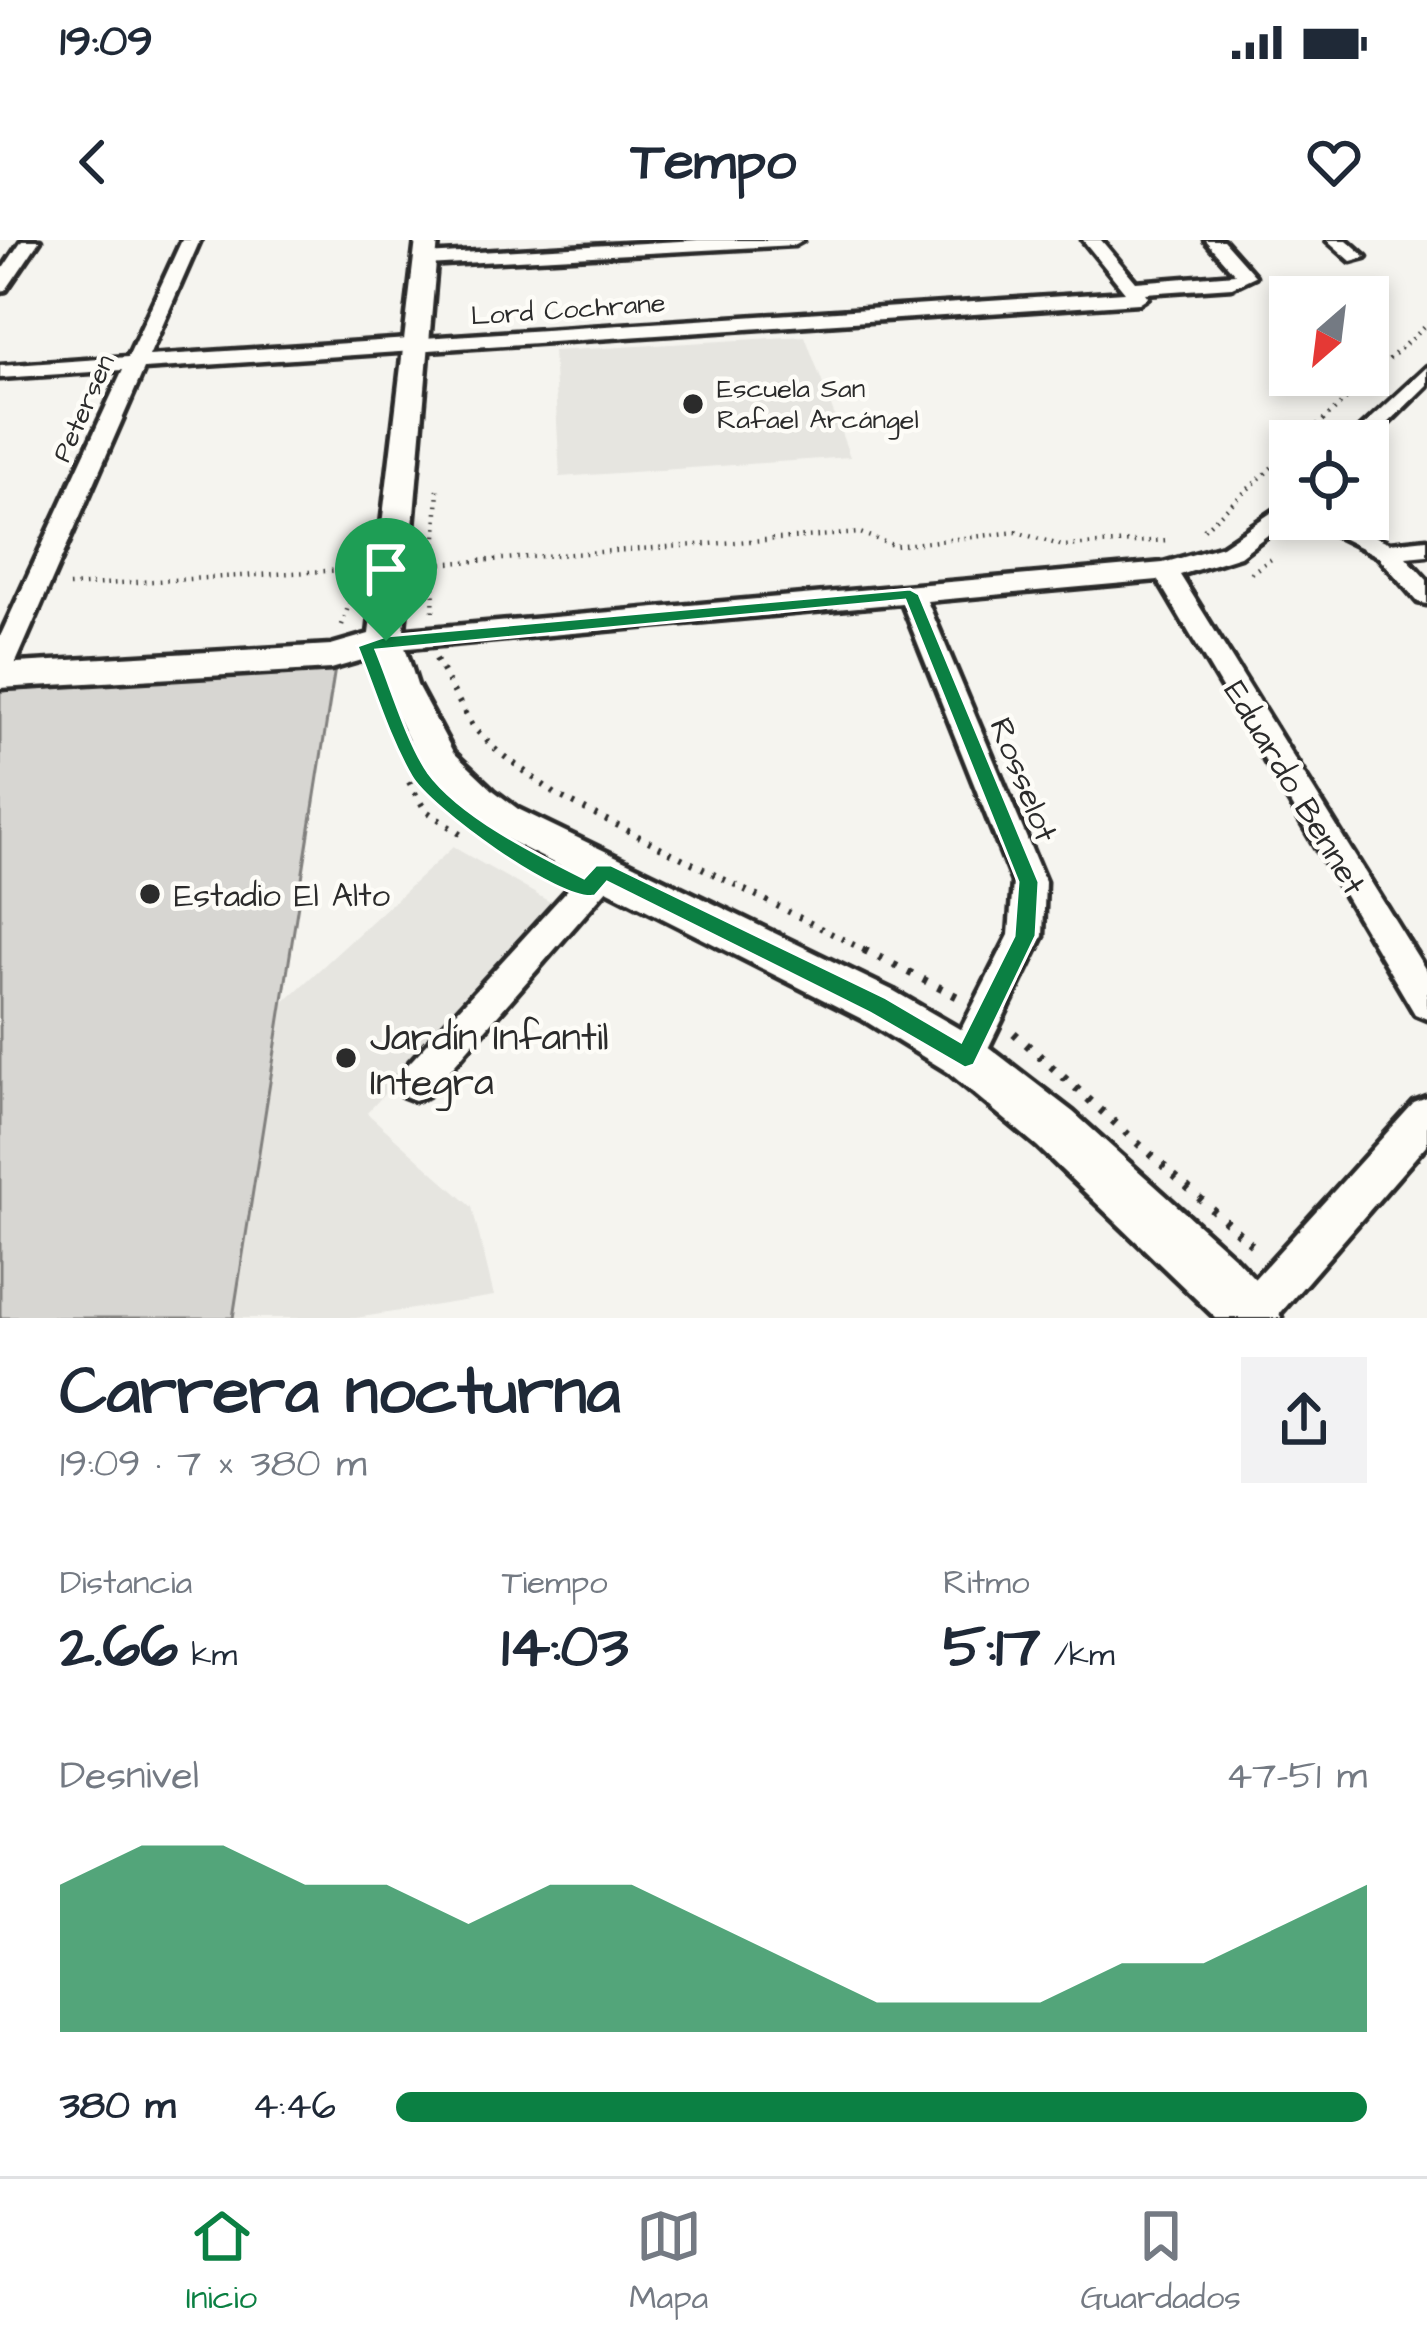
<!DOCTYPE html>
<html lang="es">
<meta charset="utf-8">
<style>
body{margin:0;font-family:"Architects Daughter",sans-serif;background:#f2f2f3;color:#1f2937;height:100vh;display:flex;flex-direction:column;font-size:45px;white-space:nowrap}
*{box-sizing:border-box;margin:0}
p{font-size:39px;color:#747a83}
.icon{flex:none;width:66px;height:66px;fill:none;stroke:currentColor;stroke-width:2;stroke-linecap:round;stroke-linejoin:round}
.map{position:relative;height:1078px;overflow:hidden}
.sheet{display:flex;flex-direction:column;background:#fff;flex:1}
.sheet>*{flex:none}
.needle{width:78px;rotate:208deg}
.buttons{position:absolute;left:1269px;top:36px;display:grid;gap:24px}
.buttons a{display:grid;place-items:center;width:120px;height:120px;border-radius:0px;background:#fff;box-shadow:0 6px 18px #0003;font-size:60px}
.pin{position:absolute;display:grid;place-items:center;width:102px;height:102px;color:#fff;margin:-123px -51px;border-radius:50% 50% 50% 0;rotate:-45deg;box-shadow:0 0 12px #0007}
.pin .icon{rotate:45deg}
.round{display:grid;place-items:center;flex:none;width:126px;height:126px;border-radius:0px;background:#f2f2f3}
.summary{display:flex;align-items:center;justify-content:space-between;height:204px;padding:0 60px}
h1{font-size:66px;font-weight:700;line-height:90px}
.metrics{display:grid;grid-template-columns:repeat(3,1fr);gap:18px;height:204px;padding:12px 60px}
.metrics div{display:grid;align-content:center}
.metrics b{font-size:60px;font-weight:700}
.metrics small{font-size:33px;font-weight:400}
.metrics p{font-size:33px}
.chart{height:336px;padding:24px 60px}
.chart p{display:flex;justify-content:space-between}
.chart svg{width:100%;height:216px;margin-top:12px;fill:#0b8043;opacity:.7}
ul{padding:0 60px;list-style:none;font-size:39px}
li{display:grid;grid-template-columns:192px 144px 1fr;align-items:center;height:90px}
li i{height:30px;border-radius:15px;background:#0b8043}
.status{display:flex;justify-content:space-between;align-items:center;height:84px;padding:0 60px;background:#fff;direction:ltr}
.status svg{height:33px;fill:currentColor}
header{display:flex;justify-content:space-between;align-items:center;height:156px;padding:0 60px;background:#fff;font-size:54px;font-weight:700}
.tab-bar{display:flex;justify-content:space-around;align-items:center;height:168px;border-top:3px solid #e0e1e3;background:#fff;font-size:33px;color:#747a83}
.tab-bar a{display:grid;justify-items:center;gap:6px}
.tab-bar .current{color:#0b8043}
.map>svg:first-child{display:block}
</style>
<div class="status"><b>19:09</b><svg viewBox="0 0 49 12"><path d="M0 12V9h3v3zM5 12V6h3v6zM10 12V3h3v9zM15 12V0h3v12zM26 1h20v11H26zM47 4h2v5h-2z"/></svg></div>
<header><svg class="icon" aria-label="back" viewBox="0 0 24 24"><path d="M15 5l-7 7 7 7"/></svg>Tempo<svg class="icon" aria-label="heart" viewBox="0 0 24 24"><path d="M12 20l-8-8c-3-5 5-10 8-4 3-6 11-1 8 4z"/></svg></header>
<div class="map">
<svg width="1427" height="1078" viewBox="0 0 1427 1078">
<rect width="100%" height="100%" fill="#f5f4ef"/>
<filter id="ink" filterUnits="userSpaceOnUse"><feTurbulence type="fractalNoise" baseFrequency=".00833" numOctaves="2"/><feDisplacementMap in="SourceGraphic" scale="24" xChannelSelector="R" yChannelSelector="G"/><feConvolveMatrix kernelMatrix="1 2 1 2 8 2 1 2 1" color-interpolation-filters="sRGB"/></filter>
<g filter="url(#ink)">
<!-- built -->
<g fill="#e6e5e0">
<path d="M805,96l45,121 -290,20 -7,-126z"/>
<path d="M453,607l104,59 -190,207 105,94 22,89 -138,22h-123l50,-315z"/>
</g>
<!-- green -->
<path fill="#d7d6d2" stroke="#81807e" stroke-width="3" d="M335,428l-102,650h-233v-627z"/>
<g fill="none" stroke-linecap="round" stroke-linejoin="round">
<defs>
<g id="minor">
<path d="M22,0h18l-34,50 -6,1v-18z"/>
<path d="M182,0h18l-51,116 976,-64 -42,-52h18l35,42 99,-8 -30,-34h18l32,36 -23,11 -87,6 3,4 -9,6 -995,66 -130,298 -14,9v-39l123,-267 -123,8v-12l128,-9z"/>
<path d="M698,0h105l-9,5 -369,20 -9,-5 9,-5z"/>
<path d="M1327,0h20l19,17 -15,4z"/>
<path d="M1427,127v18l-59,58 -21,-2z"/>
<path d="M1290,260v18l-50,38 -60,19 247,397v47l-12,-5 -257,-434 -231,21 118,281 -2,54 -65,133 -13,5 -13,-5 -5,-12 62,-122 4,-53 -111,-279 -516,47 -13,-9 13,-9 777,-69 59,-17z"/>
<path d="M1303,279h32l55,24 37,-4v16l-21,2 21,23v24l-9,-2 -40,-46z"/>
<path d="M604,618l11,4 5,9 -5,9 -187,215 -13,5 -13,-5 -6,-12 6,-12 191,-209z"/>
<path d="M1427,858v46l-151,174h-45l5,-19 178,-196z"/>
</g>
<path id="tertiary" d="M416,0h22l-35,401 14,44 36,67 41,39 24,18 376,182 88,51 91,70 161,145 39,41 8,20h-65l-179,-172 -89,-74 -86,-53 -372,-188 -24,-18 -41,-41 -44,-87 -8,-28 -42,12 -331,19v-24l331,-19 38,-11z"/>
</defs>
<!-- minor casing -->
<use href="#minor" stroke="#2b2b2b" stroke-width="9"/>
<!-- tertiary casing -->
<use href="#tertiary" stroke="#2b2b2b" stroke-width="9"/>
<!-- path-far2 -->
<g stroke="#2b2b2b" stroke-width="4.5" stroke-dasharray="1.5 6" stroke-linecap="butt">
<path d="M1301,201l126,-117"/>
<path d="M1204,289l86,-78"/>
<path d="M435,324l425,-31 35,13 121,-14 47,14 106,-6"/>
<path d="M1251,333l23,-16"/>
<path d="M69,346l292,-17"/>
<path d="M433,371l5,-125"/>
<path d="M342,385l11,-33"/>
</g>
<!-- path-far1 -->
<g stroke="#2b2b2b" stroke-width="6" stroke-dasharray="3 9" stroke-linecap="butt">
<path d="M436,419l36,67 25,25 60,44 313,158"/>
<path d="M409,542l16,28 41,28"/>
</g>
<!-- path -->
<g stroke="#2b2b2b" stroke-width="8" stroke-dasharray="4.5 12" stroke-linecap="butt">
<path d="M864,710l94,47"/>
<path d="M1014,793l246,219"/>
</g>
<!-- minor -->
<use href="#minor" fill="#fdfcf7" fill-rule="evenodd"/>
<!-- tertiary -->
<use href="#tertiary" fill="#fdfcf7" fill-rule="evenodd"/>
</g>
</g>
<!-- route -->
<path fill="#0b8043" stroke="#fff" stroke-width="3" fill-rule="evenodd" d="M910,349l9,5 120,288 -3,54 -62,129 -9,3 -95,-55 -263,-131 -12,14c-34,8 -167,-89 -184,-120 -23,-40 -37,-88 -54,-130l29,-10zM905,360l113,282 -4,54 -53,106 -75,-44 -275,-133h-15l-12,13c-48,-24 -124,-62 -156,-106 -21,-31 -37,-86 -52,-122z"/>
<!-- markers -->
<g fill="#2b2b2b" stroke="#fdfcf7" stroke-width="4.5">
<circle cx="693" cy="164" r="12"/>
<circle cx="150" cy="654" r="12"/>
<circle cx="346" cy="818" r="12"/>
</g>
<g text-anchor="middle" stroke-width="9" stroke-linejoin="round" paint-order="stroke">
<!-- far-street labels -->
<g font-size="27" fill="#2b2b2b" stroke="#fdfcf7">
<text transform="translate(568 69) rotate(-4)" y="9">Lord Cochrane</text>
<text transform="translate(83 168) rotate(-66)" y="9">Petersen</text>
</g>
<!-- far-poi labels -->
<g font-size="27" fill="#2b2b2b" stroke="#fdfcf7" text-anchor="start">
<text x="717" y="157">Escuela San<tspan x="717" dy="31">Rafael Arcángel</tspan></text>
</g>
<!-- street labels -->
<g font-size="33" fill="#2b2b2b" stroke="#fdfcf7">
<text transform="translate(1025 539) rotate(68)" y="12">Rosselot</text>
<text transform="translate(1296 547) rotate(59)" y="12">Eduardo Bennet</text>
</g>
<!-- poi labels -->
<g font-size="33" fill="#2b2b2b" stroke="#fdfcf7" text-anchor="start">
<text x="174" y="666">Estadio El Alto</text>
</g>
<!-- near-poi labels -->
<g font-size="39" fill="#2b2b2b" stroke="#fdfcf7" text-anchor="start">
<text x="370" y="810">Jardín Infantil<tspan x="370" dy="45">Integra</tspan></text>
</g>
</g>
</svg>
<div class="buttons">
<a><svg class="needle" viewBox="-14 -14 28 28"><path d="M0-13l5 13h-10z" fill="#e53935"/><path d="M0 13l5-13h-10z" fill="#747a83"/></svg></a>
<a><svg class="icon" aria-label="locate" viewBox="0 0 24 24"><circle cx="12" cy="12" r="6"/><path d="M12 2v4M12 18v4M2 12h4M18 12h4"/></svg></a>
</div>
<div class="pin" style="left:386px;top:401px;background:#1e9e55"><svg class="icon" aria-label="arrive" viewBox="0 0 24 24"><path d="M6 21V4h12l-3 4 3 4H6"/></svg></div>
</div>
<section class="sheet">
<div class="summary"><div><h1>Carrera nocturna</h1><p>19:09 · 7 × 380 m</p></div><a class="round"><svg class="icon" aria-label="share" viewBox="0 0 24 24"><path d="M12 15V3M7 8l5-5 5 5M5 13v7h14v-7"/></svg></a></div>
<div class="metrics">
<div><p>Distancia</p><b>2.66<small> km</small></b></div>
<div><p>Tiempo</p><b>14:03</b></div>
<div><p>Ritmo</p><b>5:17<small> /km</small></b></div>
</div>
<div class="chart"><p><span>Desnivel</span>47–51 m</p>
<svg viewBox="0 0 160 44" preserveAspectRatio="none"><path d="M0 44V14L10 6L20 6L30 14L40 14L50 22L60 14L70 14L80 22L90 30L100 38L110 38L120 38L130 30L140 30L150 22L160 14V44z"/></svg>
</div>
<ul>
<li><b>380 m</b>4:46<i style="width:100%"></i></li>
</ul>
</section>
<nav class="tab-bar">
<a class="current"><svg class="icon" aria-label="home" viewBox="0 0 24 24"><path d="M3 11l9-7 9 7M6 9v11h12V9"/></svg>Inicio</a>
<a><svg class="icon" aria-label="map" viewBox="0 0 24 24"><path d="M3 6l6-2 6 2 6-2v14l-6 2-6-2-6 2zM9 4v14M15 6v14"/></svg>Mapa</a>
<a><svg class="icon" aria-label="saved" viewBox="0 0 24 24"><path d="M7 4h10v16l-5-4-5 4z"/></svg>Guardados</a>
</nav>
